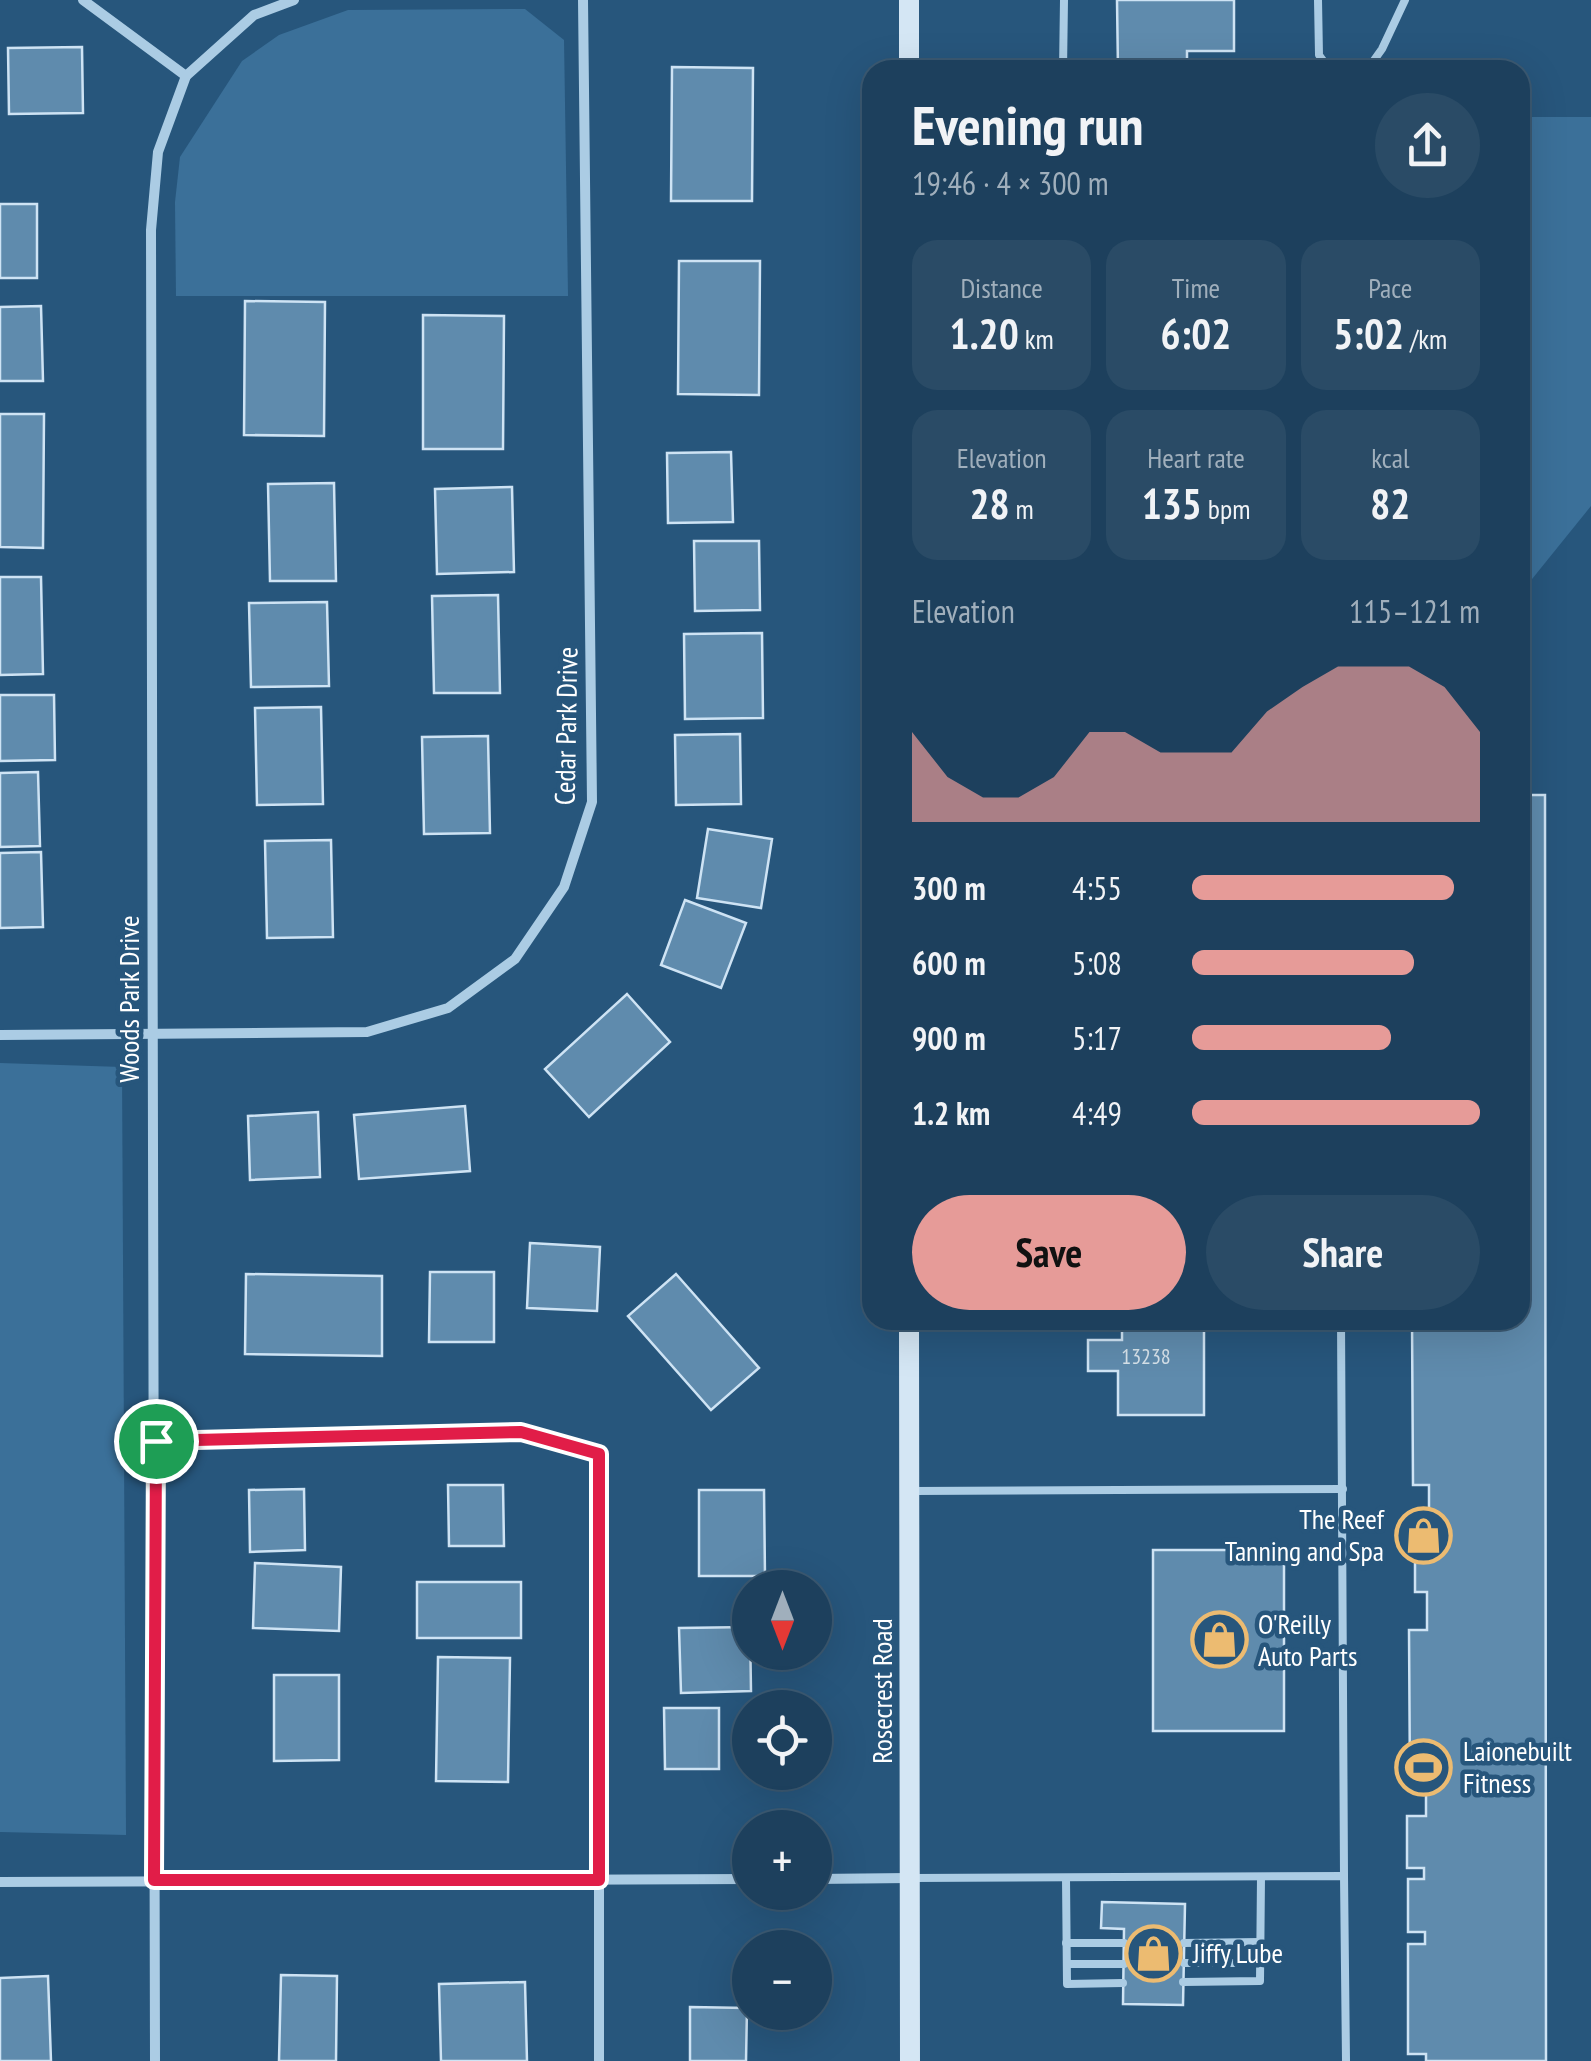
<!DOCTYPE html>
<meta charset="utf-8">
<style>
body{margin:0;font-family:"PT Sans Narrow",sans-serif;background:#2a4b66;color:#f1f3f6;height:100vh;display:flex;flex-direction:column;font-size:38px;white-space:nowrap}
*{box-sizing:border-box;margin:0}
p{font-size:32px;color:#a0afbc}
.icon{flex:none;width:55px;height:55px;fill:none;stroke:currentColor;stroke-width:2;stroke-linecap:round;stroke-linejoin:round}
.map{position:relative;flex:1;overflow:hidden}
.panel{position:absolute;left:862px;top:60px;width:668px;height:1270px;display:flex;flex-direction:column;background:#1d405d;border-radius:30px;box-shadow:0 10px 40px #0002,0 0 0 2px #3b5972}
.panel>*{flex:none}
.needle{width:65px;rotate:180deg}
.buttons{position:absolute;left:732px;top:1570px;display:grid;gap:20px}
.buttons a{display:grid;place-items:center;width:100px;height:100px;border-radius:50%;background:#1d405d;box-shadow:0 10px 40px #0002,0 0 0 2px #3b5972;font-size:50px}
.pin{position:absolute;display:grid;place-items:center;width:85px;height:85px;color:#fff;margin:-42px;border:5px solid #fff;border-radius:50%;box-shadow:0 2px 10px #0007}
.round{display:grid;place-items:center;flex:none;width:105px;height:105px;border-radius:52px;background:#2a4b66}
.summary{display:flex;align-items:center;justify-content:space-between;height:170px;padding:0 50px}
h1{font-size:55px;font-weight:800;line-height:75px}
.metrics{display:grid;grid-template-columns:repeat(3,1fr);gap:15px;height:170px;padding:10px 50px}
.metrics div{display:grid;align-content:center;border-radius:25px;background:#2a4b66;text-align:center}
.metrics b{font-size:42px;font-weight:800}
.metrics small{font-size:28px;font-weight:400}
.metrics p{font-size:28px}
.chart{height:280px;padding:20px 50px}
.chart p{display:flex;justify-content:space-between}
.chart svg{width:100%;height:180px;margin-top:10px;fill:#e69b98;opacity:.7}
.action{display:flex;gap:20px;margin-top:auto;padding:20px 50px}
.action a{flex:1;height:115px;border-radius:60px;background:#e69b98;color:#111;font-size:40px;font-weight:800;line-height:115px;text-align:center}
.action a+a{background:#2a4b66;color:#f1f3f6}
ul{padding:0 50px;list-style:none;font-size:32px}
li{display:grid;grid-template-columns:160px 120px 1fr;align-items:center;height:75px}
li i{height:25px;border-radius:12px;background:#e69b98}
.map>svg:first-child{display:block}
</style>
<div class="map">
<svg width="1591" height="2061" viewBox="0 0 1591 2061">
<rect width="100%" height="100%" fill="#27567c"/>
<!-- green -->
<g fill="#3b7099">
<path d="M525,9l39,31 4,256h-392l-1,-94 5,-45 62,-96 37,-26 69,-25z"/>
<path d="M1520,117h71v389l-71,88z"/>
<path d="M0,1063l122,4 4,768 -126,-3z"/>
</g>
<!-- building -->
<g fill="#5f8bad" stroke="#cee3f4" stroke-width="2.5">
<path d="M1117,0h117v51h-47v19h-69z"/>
<path d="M82,47l1,66 -74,1 -1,-66z"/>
<path d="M672,67l81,1 -1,133h-81z"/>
<rect x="0" y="204" width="37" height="74"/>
<path d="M679,261h81l-1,134 -81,-1z"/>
<path d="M245,301l80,1 -1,134 -80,-1z"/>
<path d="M41,306l2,75h-43v-74z"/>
<path d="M423,315l81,1 -1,133h-80z"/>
<path d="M0,414h44l-1,134 -43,-1z"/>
<path d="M731,452l2,70 -65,1 -1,-70z"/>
<path d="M334,483l2,98h-66l-2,-97z"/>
<path d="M512,487l2,85 -77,2 -2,-85z"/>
<path d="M694,541h65l1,69 -65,1z"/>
<path d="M0,577h41l2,97 -43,1z"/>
<path d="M498,595l2,98h-66l-2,-97z"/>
<path d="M327,602l2,84 -78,1 -2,-84z"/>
<path d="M762,633l1,85 -78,1 -1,-85z"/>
<path d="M0,695h54l1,65 -55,1z"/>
<path d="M321,707l2,97 -66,1 -2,-97z"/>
<path d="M740,734l1,70 -65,1 -1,-70z"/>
<path d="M488,736l2,97 -66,1 -2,-97z"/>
<path d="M38,772l2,74 -40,1v-74z"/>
<path d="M1520,795h25l1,1266h-120v-7h-18v-110h17v-12h-17v-53h16v-11h-17v-52h19v-30h-16l-1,-156h18v-38h-12v-65h14v-42h-16l-1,-165h108z"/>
<path d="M708,829l64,10 -11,69 -64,-10z"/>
<path d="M331,840l2,97 -66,1 -2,-97z"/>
<path d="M41,852l2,75 -43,1v-75z"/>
<path d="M685,900l61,23 -25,65 -60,-23z"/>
<path d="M627,994l43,48 -81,75 -44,-48z"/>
<path d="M465,1106l5,65 -111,8 -5,-64z"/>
<path d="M318,1112l2,65 -70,3 -2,-64z"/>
<path d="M530,1243l70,4 -3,64 -70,-3z"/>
<path d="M430,1272h64v70h-65z"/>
<path d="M246,1274l136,2v80l-137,-2z"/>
<path d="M676,1274l83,94 -48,42 -83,-94z"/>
<path d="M1122,1320h82v95h-86v-44h-30v-31h34z"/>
<path d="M448,1485h55l1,61h-55z"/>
<path d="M304,1489l1,61 -55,2 -1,-62z"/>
<path d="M699,1490h65l1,86h-66z"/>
<rect x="1153" y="1550" width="131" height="181"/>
<path d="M255,1563l86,4 -2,64 -86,-3z"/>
<rect x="417" y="1582" width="104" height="56"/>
<path d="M750,1627l1,64 -70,2 -2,-65z"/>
<path d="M438,1657l72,1 -2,124 -72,-1z"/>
<path d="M274,1675h65v85l-65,1z"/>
<path d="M664,1708h55v61h-54z"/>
<path d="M1102,1902l83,2 -2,101 -60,-1 1,-75 -23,-1z"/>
<path d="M281,1975l56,1 -1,85h-57z"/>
<path d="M48,1976l3,85h-51v-83z"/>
<path d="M525,1982l2,79h-86l-2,-77z"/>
<path d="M690,2007l57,1 -1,53h-56z"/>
</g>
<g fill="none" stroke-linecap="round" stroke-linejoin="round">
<!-- lane -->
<g stroke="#abcce4" stroke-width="8">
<path d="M1318,0l1,55 11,15"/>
<path d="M1063,70l1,-70"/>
<path d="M1367,70l15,-21 23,-49"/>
<path d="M1341,1320l3,556"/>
<path d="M914,1491l429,-2"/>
<path d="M914,1878l430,-2 2,185"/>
<path d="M1066,1878l1,106 56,-1"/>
<path d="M1066,1943h58"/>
<path d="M1184,1943l76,-1"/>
<path d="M1184,1963h76"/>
<path d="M1067,1964h57"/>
<path d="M1183,1982l77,-1 1,-104"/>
</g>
<!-- street -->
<g stroke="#abcce4" stroke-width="10">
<path d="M83,0l103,76"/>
<path d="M0,1035l367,-3 81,-24 67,-49 49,-72 28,-85 -9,-802"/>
<path d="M156,1441l365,-9 78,22v607"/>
<path d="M815,1879l94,-1"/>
<path d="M0,1882l750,-3"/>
<path d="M155,2061l-4,-1831 7,-78 28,-76 68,-61 40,-15"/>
</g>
<!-- secondary -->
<g stroke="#d4e6f4" stroke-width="20">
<path d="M909,0v70"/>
<path d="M909,1320l1,741"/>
</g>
</g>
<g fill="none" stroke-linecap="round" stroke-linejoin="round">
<defs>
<path id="route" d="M521,1432l78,22v426h-445l2,-439z"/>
</defs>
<!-- route casing -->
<use href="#route" stroke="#fff" stroke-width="20"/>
<!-- route -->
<use href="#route" stroke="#e11d48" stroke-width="12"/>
</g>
<!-- icons -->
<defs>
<symbol id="shop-ring" viewBox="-11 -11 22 22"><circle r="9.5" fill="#27567c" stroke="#ecbb71" stroke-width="1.5"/><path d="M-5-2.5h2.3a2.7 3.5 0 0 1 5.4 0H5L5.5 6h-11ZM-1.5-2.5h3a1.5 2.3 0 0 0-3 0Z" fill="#ecbb71"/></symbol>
<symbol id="stadium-ring" viewBox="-11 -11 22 22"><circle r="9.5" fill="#27567c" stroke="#ecbb71" stroke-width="1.5"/><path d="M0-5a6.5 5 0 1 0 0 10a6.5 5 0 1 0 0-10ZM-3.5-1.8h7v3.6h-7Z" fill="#ecbb71"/></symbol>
</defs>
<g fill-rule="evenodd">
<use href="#shop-ring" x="1392" y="1504" width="63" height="63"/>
<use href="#shop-ring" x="1188" y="1608" width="63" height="63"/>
<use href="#stadium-ring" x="1392" y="1736" width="63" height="63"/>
<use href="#shop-ring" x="1122" y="1922" width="63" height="63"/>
</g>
<g text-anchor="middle" stroke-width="9" stroke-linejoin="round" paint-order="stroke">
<!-- number labels -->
<g font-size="22" fill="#d7e2ea">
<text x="1146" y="1364">13238</text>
</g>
<!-- street labels -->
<g font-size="28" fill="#fff" stroke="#27567c">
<text transform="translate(566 726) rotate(-89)" y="10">Cedar Park Drive</text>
<text transform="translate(129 999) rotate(-90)" y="10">Woods Park Drive</text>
<text transform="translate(882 1691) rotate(-90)" y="10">Rosecrest Road</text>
</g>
<!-- poi labels -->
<g font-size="28" fill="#fff" stroke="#27567c" text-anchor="start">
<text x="1384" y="1529" text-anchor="end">The Reef<tspan x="1384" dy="32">Tanning and Spa</tspan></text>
<text x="1258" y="1634">O'Reilly<tspan x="1258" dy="32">Auto Parts</tspan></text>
<text x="1463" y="1761">Laionebuilt<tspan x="1463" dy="32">Fitness</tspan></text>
<text x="1193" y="1963">Jiffy Lube</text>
</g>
</g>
</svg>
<div class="buttons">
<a><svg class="needle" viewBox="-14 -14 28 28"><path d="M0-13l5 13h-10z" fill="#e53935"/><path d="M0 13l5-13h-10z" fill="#a0afbc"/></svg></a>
<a><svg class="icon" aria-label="locate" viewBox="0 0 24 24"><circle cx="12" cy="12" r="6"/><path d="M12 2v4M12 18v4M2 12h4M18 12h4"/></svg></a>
<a>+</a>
<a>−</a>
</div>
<div class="pin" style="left:156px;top:1441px;background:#1e9e55"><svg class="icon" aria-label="arrive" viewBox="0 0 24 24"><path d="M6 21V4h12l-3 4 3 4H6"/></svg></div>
<section class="panel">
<div class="summary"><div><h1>Evening run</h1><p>19:46 · 4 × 300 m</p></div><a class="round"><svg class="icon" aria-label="share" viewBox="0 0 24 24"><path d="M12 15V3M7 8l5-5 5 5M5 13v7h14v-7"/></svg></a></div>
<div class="metrics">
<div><p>Distance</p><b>1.20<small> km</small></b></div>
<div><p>Time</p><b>6:02</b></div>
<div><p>Pace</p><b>5:02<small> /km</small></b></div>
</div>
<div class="metrics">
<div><p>Elevation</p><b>28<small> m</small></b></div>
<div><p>Heart rate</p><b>135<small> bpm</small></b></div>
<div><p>kcal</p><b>82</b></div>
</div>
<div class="chart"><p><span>Elevation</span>115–121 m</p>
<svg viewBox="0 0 160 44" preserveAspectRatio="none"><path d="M0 44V22L10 33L20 38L30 38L40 33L50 22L60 22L70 27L80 27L90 27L100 17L110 11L120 6L130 6L140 6L150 11L160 22V44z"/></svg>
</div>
<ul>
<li><b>300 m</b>4:55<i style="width:91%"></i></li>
<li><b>600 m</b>5:08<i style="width:77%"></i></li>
<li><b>900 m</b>5:17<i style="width:69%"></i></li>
<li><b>1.2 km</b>4:49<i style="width:100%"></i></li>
</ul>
<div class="action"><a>Save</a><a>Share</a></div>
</section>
</div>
